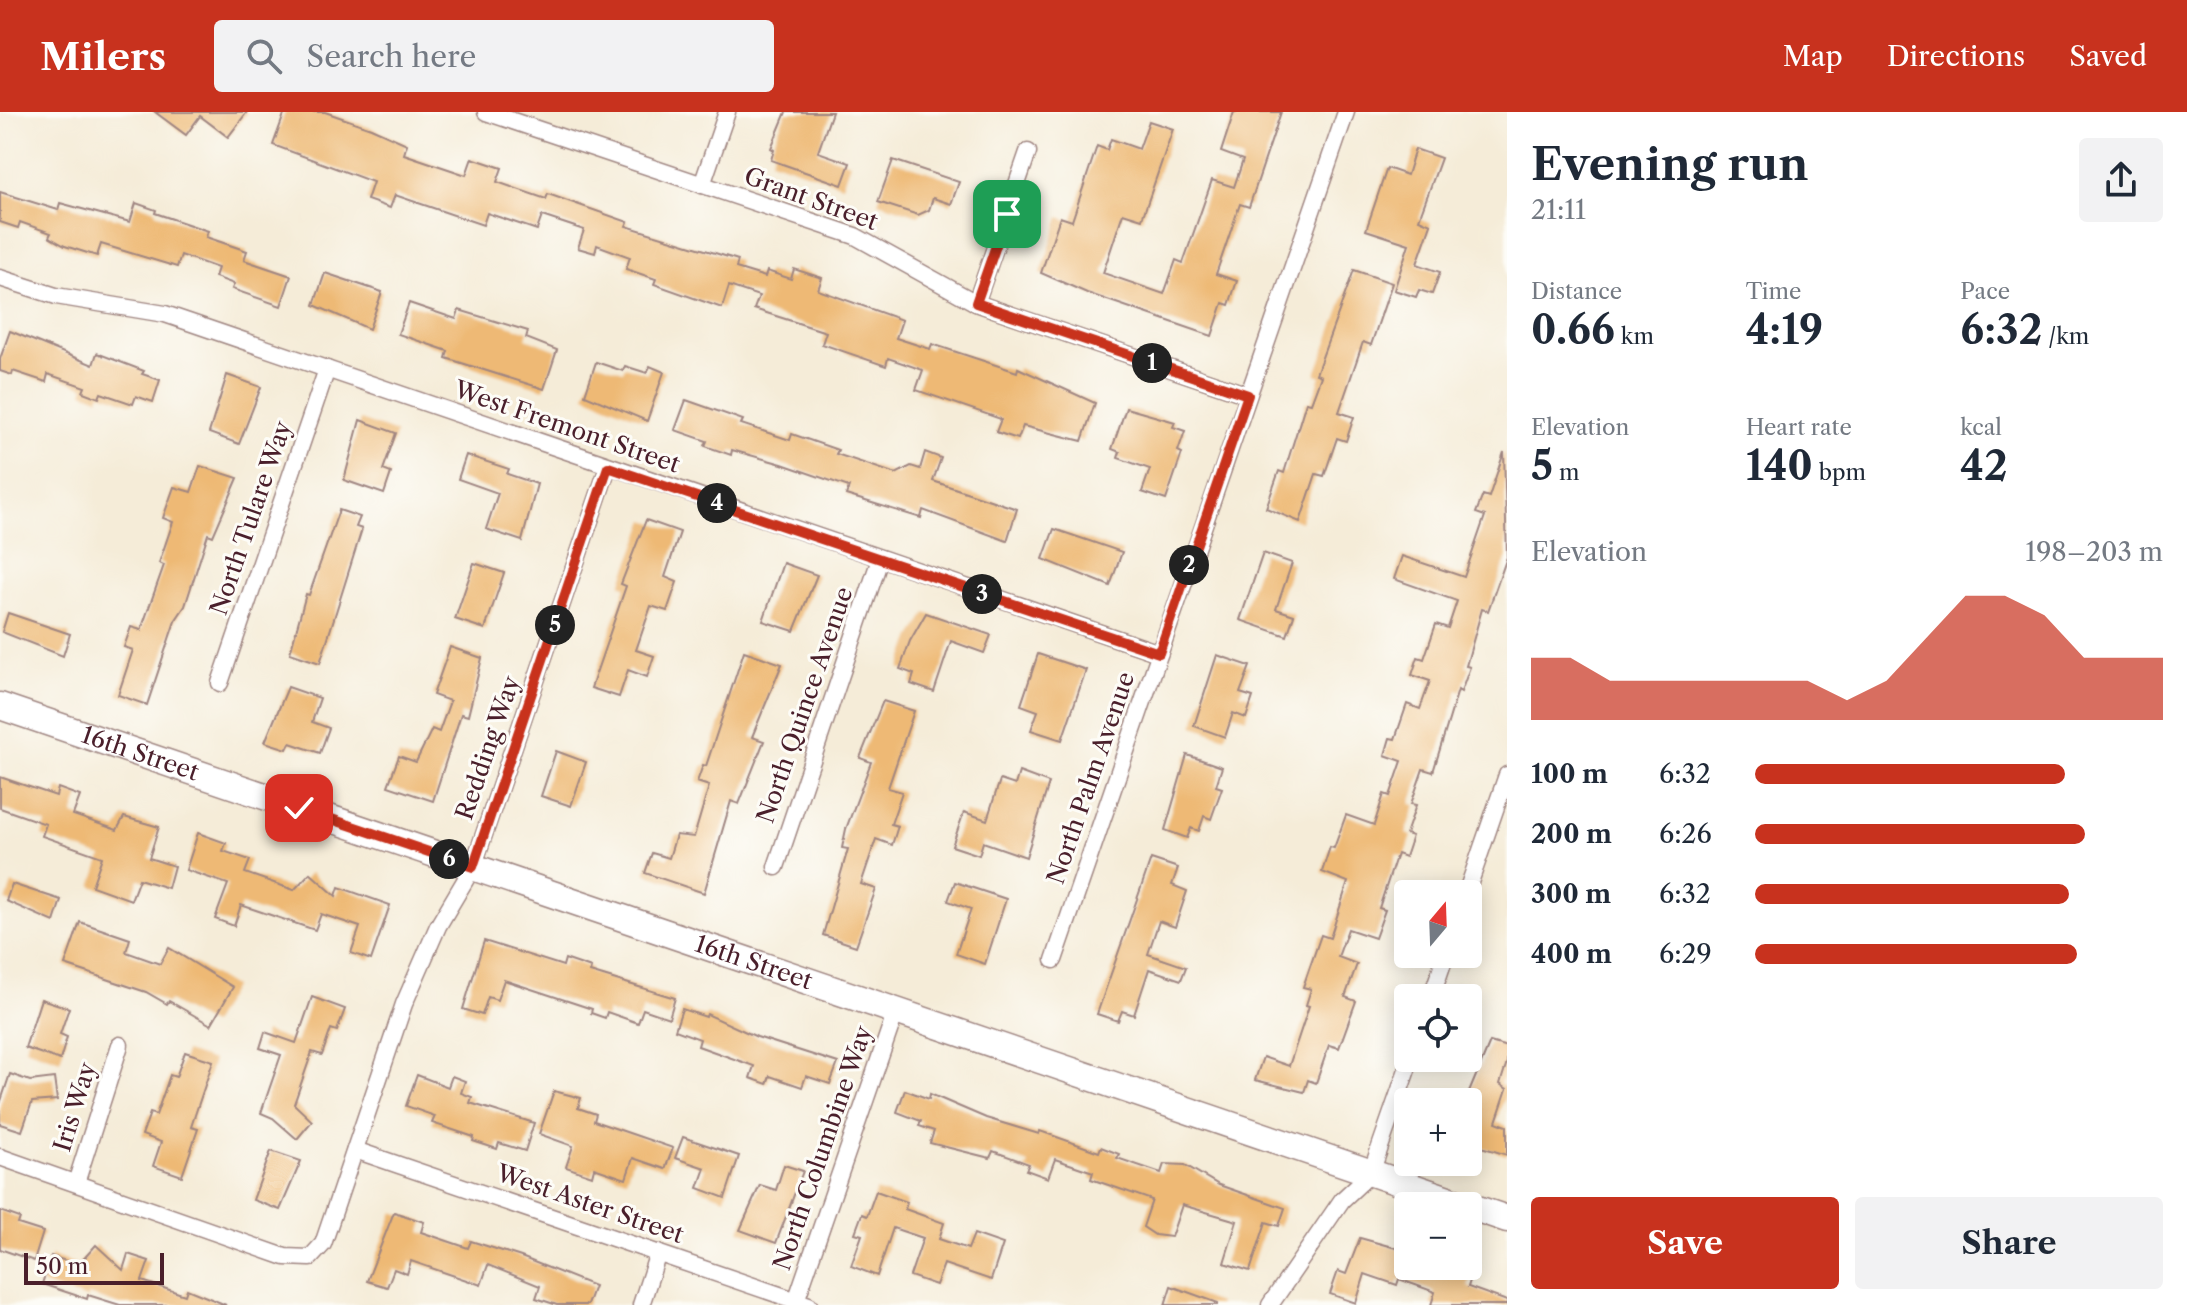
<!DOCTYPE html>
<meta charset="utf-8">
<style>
body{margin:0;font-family:"Libre Caslon Text",serif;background:#f2f2f3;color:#1f2937;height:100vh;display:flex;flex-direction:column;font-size:30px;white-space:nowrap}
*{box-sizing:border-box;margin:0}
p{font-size:26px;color:#747a83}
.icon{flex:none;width:44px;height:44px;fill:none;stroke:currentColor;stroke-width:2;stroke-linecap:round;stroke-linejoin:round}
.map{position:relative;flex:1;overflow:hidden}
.side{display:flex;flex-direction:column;background:#fff;width:680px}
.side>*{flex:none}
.needle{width:52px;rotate:19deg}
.buttons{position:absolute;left:1394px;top:768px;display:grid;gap:16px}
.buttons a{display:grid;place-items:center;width:88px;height:88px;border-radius:8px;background:#fff;box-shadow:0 4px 20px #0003;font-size:40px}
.scale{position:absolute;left:24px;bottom:20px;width:140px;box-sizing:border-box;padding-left:8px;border:4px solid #4a1f2b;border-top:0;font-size:22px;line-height:28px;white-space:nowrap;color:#4a1f2b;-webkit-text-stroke:6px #fdfcf7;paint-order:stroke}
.pin{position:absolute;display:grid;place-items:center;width:68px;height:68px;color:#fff;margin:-34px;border-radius:16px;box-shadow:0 4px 12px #0006}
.km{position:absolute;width:40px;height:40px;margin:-20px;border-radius:50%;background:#222;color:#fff;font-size:22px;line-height:40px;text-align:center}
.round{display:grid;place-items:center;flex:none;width:84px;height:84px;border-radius:8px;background:#f2f2f3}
.headline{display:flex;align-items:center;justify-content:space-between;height:136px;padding:0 24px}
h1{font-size:44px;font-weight:700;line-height:60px}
.stats{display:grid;grid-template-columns:repeat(3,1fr);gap:12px;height:136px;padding:8px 24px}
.stats div{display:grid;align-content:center}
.stats b{font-size:40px;font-weight:700}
.stats small{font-size:22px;font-weight:400}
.stats p{font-size:22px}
.chart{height:224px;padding:16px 24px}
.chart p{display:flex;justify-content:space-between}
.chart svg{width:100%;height:144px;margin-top:8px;fill:#c8321e;opacity:.7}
.action{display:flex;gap:16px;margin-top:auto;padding:16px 24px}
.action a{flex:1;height:92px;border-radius:8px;background:#c8321e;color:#fff;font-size:32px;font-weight:700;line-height:92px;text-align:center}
.action a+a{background:#f2f2f3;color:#1f2937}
ul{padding:0 24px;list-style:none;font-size:26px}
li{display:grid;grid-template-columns:128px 96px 1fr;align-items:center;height:60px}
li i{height:20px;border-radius:10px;background:#c8321e}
header{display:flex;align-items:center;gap:48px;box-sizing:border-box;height:112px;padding:0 40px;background:#c8321e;color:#fff}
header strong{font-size:38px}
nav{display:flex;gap:44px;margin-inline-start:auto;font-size:28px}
.search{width:560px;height:72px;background:#f2f2f3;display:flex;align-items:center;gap:20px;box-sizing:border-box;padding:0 28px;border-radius:8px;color:#747a83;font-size:30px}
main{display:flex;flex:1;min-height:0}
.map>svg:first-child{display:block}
</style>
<header>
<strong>Milers</strong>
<div class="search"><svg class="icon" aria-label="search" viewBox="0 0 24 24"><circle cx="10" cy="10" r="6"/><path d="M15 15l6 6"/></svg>Search here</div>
<nav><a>Map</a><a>Directions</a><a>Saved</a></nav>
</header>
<main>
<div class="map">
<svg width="1507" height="1193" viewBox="0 0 1507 1193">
<rect width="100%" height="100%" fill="#fdfcf7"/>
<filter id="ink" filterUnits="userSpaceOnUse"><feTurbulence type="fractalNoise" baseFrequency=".0125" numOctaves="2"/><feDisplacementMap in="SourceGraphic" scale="16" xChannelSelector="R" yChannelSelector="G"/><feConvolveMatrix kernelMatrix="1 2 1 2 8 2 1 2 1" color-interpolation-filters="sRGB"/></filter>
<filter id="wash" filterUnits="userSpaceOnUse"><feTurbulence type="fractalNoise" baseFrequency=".006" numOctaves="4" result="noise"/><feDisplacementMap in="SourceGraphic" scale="32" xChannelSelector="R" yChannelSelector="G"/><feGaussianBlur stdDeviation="1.8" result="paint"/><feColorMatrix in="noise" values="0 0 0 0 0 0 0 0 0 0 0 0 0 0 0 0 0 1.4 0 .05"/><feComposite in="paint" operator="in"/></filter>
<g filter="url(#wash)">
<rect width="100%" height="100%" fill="#f5ecd8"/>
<g id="blocks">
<!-- building -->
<g fill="#eeb974">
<path d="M155,0h92l-19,25 -28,-21 -14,19z"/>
<path d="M285,0h40l46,16 36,16 -3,10 62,21 6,-17 30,10 -5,14 49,17 2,-5 80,28 -2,4 112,34 -2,8 29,9 2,-6 24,8 3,-10 28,9 -4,12 84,30 -6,18 34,11 2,-5 85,28 1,-4 77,35 -13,38 -59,-15 -5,13 -22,-7 5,-13 -85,-29 7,-20 -35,-12 -2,8 -64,-22 4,-12 -72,-23 5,-13 -30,-10 -7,22 -68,-24 2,-5 -30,-10 4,-12 -33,-12 -2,8 -17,-5 6,-18 -42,-14 -5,14 -50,-17 -4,12 -88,-30 -5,13 -23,-8 6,-18 -100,-37z"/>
<path d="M786,0h46l-14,40 32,11 -8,22 -71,-25 3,-10 -3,-2z"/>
<path d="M1234,0h47l-32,95 -9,-3 -24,70 21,7 -8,24 -6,-2 -11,33 -125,-43 -46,-20 19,-56 12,4 25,-75 10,4 4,-11 28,10 10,-28 24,8 -31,90 -19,-6 -20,60 61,21 12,-34 7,3 29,-83 22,7 9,-27 -22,-8z"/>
<path d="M1415,37l26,9 -22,61 12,5 -14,40 23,8 -8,22 -13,-4 -3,7 -22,-7 15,-46 -43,-14 21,-62 20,7z"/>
<path d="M893,48l66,22 -8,22 -18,-6 -4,12 -11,5 -40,-13z"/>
<path d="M0,80l58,18 2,-7 70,19 6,-19 20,7 -1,3 53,18 -2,6 41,14 -3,9 47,16 -10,30 -49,-17 2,-5 -19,-7 3,-9 -37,-13 -4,12 -76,-23 -4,12 -32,-10 -16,-9 2,-4 -31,-11 -2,6 -18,-6z"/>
<path d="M1354,158l38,13 -21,62 -8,-3 -24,70 15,5 -8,24 -9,-3 -13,38 -8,-2 -16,48 -34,-14 13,-37 5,2 22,-71 5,1 10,-27 -5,-2z"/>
<path d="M325,161l57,19 -13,37 -55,-24z"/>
<path d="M409,191l47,16 3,-9 69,21 -2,7 31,12 -13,39 -98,-31 2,-7 -50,-17z"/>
<path d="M10,219l83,34 4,-12 47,18 -2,3 18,6 -7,22 -17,-6 -3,8 -32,-11 -2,5 -16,-6 2,-5 -37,-13 -2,8 -33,-11 -1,4 -12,-4v-12z"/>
<path d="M596,250l27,9 2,-5 22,7 3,-7 14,6 -17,49 -62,-26z"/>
<path d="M227,263l34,12 -22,57 -30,-11z"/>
<path d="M686,288l57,20 -2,4 49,16 2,-6 46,16 -2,4 60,20 15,-8 9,3 5,-17 16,6 -8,23 84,28 -10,32 -84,-31 -2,8 -75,-23 3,-8 -67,-23 -50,-14 -1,5 -26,-9 2,-5 -32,-11z"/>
<path d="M1126,296l49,14 -2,5 12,4 -7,20 4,2 -16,47 -24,-8 8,-23 -32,-11 2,-6 -8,-3z"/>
<path d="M360,308l36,13 -13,37 8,3 -7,21 -40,-14z"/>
<path d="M1504,340l3,105 -19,54 -6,-2 -16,57 4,1 -9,25 -3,-2 -25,82 -10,-3 -12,35 5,1 -10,29 6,2 -7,21 -8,-3 -18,54 6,2 -10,28 -27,-9 -10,28 19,7 -12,33 11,4 -17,47 -10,-3 -13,38 -8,-3 -4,12 -49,-12 8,-23 26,9 20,-60 -3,-1 5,-16 -8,-2 18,-52 9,3 18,-56 -26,-10 8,-25 4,1 12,-33 28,10 10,-31 6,2 12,-35 -17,-6 5,-17 5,1 12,-35 13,5 10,-28 -18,-6 6,-18 6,2 12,-35 12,4 9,-27 -63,-22 8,-23 62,21 21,-61 -9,-3 7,-18 6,2z"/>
<path d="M466,343l43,14 -2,5 30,10 -15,57 -36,-12 12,-36 -40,-14z"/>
<path d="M200,354l38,12 -25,58 -5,-2 -23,72 -10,15 -28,84 -29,-10 15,-45 -9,-3 7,-20 10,3 23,-65 -5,-2 14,-41 -10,-4 11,-31 17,5z"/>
<path d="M339,398l21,7 -4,10 6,2 -42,134 -30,-10 16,-59 3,1z"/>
<path d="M646,408l34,12 -15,45 12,5 -10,29 -16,-5 -15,44 18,6 -7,21 -19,-7 -9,27 -28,-9 35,-102 -5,-2z"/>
<path d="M1054,417l68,23 -12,34 -67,-27z"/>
<path d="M1263,441l29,10 -16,46 18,6 -7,21 -47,-16z"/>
<path d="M474,451l30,10 -19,56 -30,-10z"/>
<path d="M783,451l34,12 -23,56 -31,-10z"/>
<path d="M8,501l62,21 -7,22 -61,-24z"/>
<path d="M926,501l65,22 -7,18 -33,-12 -17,51 -23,-8 3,-10 -14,-5 10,-28z"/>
<path d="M450,535l32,11 -14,58 -7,-2 -28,87 -45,-15 11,-30 17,6 16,-33 7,3 11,-31 -17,-6z"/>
<path d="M744,539l38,13 -30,73 12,4 -25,63 -8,-3 -27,92 -59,-20 7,-20 17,5 7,-23 18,2 15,-51 -12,-4 6,-17 3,1z"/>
<path d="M1038,542l48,16 -24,70 -31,-10 7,-19 -17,-6z"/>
<path d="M1217,543l33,11 -10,27 13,4 -7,21 -13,-5 -8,24 -31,-11z"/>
<path d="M288,575l32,11 -8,24 17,6 -9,25 -30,-10 -3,6 -22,-7z"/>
<path d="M883,589l31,10 -26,77 14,4 -11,32 7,2 -6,19 -16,-6 -15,45 15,5 -20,57 -33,-11 25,-86 -6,-1 4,-19 25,-67 -11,-4z"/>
<path d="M556,639l30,11 -15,44 -30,-10z"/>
<path d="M1187,643l35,12 -6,19 6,2 -11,31 -7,-3 -5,15 -8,-3 -4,10 -22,-8z"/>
<path d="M1019,660l30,11 -23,74 -43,-15 -4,13 -27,-9 12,-34 23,8 13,-40 15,5z"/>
<path d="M0,665l56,19 2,-8 22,8 -7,19 44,15 7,-13 35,10 -10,31 25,8 -6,22 -29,-9 -8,21 -39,-14 10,-29 -60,-21 4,-12 -46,-16z"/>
<path d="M198,721l28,10 -3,8 27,9 -5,13 49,17 16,-17 26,23 3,-9 51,18 -19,55 -20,-7 9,-26 -39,-13 -6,16 -74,-25 -7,21 -19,-7 13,-35 -42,-14z"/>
<path d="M1151,747l27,9 -6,17 15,6 -12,36 -16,-6 -11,33 38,13 -5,13 -32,-11 -15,46 -12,-4 -4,10 -21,-7z"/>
<path d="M955,770l51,17 -21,65 -29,-10 15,-45 -23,-8z"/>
<path d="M12,772l49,16 -7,22 -48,-21z"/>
<path d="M80,810l50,17 -4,13 34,12 9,-16 64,39 -22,38 -42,-24 -2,3 -21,-12 -81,-27z"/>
<path d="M484,829l79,25 2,-7 26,9 -1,4 85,26 -6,20 -26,-9 -5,14 -31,-11 -2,6 -14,-5 1,-4 -88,-29 -7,20 -9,-3 -6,18 -19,-6z"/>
<path d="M312,885l33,12 -8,22 -6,-2 -9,26 -10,-3 -18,52 18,17 -15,18 -24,-21 -12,-5 20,-58 -21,-7 5,-16 31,11z"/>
<path d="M41,887l28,9 -9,26 7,3 -7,23 -35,-12z"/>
<path d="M682,897l24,8 1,-3 50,23 81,26 -8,21 -24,-8 -4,11 -32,-11 -3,8 -17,-6 4,-12 -56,-20 2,-7 -25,-9z"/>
<path d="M1490,930l17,5v15l-7,22 7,5 -11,33 11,4v29l-39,-12v-41h-3z"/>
<path d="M185,940l28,9 -22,66 7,2 -16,47 -29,-10 8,-24 -19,-7 8,-22 6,2 14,-40 6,2z"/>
<path d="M10,962l20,7 24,-3 3,22 -25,2 -10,29 -22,-7v-20z"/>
<path d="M417,963l31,12 4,-11 13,5 -4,12 11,4 -2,6 64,20 -9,28 -26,-8 -2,6 -24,-8 1,-4 -42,-14 3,-7 -29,-10z"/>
<path d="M905,978l24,9 1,-5 56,24 53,16 1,-3 59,21 2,-5 18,7 -2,4 44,15 3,-9 21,1 34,20 66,23 -6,18 -13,-4 -16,49 -26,-8 13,-42 -55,-16 -11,32 -16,-2 -12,-8 9,-27 -61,-21 2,-7 -38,-13 -7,19 -22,-8 3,-6 -36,-13 -3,7 -60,-15 4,-12 -15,-5 2,-5 -24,-9z"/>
<path d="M554,979l27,7 -3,10 18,6 -2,7 79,27 -8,21 -32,-11 -7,21 -32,-11 -2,8 -26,-9 7,-21 -34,-12z"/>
<path d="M683,1025l56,19 -14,42 -27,-10 7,-20 -30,-10z"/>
<path d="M271,1039l30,10 -21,49 -27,-10z"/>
<path d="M784,1053l19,6 -27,72 -36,-13 20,-45 16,5z"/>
<path d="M876,1079l31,11 -2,7 39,14 -5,16 29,10 6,-15 29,10 -12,36 -47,-16 -8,21 -26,-9 13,-38 -30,-10 -16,48 -26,-10 11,-31 -7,-2 7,-19 5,2z"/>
<path d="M0,1099l20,7 -2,6 25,8 -9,29 -34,-12z"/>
<path d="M394,1100l30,10 -3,10 47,16 3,-7 50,16 73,29 -7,19h-30l-21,-7 4,-12 -52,-21 -7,20 -70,-24 -4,13 -13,-5 -7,18 -20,-6z"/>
<path d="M1360,1126l43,12 5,4v12h51l14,5 -5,16 39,14v4h-76l4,-13 -36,-13 -2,6 -32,-11 -9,29 -26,-9 8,-23 8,3z"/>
<path d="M96,1133l27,25 5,-16 21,7 -7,20 43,14 2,-6 39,16h-106l-32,-10 -1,4 -45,-15 9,-28 27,9z"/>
<path d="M1171,1174l47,17v2h-53z"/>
</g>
</g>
</g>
<g filter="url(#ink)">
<use href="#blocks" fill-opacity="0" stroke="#a08682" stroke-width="2"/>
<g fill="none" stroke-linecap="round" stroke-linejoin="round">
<defs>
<g id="minor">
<path d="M486,0l369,124 121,67 272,92"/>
<path d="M702,73l25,-73"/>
<path d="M0,166l56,18 109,18 994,339"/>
<path d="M976,191l52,-151"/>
<path d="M220,571l107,-314"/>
<path d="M776,755l104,-308"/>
<path d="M1466,782l41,-119"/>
<path d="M1054,848l292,-848"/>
<path d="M1431,886l15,-44"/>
<path d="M355,1038l454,155"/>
<path d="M0,1045l285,100 25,1 13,-14 81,-240 34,-78 35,-59 135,-400"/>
<path d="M76,1071l44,-138"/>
<path d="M796,1189l100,-290"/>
<path d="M641,1193l17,-52"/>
<path d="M1270,1193l72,-105 29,-27 40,-115"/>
</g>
<g id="primary">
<path id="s1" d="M0,594l1507,513"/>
</g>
</defs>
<!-- minor casing -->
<use href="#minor" stroke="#a08682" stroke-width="19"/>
<!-- primary casing -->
<use href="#primary" stroke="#a08682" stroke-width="29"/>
<!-- minor -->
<use href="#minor" stroke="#fff" stroke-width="16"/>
<!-- primary -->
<use href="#primary" stroke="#fff" stroke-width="26"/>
</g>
</g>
<g fill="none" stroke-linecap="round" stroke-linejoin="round" filter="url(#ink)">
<defs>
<path id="route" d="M299,696l174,59 135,-400 551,186 89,-258 -272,-92 31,-89"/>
</defs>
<!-- route casing -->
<use href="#route" stroke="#fff" stroke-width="16"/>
<!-- route -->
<use href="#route" stroke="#c8321e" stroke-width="10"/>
</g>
<g text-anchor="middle" stroke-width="6" stroke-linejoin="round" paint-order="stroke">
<!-- street labels -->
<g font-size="24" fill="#4a1f2b" stroke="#fdfcf7">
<text transform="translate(811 87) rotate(20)" y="8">Grant Street</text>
<text transform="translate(567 315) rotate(19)" y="8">West Fremont Street</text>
<text transform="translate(251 406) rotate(-71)" y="8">North Tulare Way</text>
<text transform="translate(805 593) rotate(-71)" y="8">North Quince Avenue</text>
<text transform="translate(488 636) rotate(-71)" y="8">Redding Way</text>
<text dy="8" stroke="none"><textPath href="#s1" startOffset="148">16th Street</textPath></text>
<text transform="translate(1091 666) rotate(-71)" y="8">North Palm Avenue</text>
<text dy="8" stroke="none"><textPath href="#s1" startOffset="796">16th Street</textPath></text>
<text transform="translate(75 995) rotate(-73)" y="8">Iris Way</text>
<text transform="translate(823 1036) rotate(-71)" y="8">North Columbine Way</text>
<text transform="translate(590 1092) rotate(19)" y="8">West Aster Street</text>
</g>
</g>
</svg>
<div class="buttons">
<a><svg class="needle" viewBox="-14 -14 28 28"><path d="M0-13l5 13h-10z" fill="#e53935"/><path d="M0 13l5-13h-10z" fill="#747a83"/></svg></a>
<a><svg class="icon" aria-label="locate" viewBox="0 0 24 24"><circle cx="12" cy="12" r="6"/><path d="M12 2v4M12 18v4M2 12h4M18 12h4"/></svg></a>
<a>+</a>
<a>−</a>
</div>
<div class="scale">50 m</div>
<div class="pin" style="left:1007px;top:102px;background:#1e9e55"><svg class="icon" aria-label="arrive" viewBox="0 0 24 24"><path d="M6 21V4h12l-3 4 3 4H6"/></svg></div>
<div class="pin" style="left:299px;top:696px;background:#d93025"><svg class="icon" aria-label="check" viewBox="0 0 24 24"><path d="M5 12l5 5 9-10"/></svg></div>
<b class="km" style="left:1152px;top:251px">1</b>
<b class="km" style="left:1189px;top:453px">2</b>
<b class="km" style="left:982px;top:482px">3</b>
<b class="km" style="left:717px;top:391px">4</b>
<b class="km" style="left:555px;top:513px">5</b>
<b class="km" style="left:449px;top:747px">6</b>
</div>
<section class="side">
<div class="headline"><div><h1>Evening run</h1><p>21:11</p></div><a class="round"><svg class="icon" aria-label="share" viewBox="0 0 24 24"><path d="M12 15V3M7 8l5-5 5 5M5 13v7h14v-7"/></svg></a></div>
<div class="stats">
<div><p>Distance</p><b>0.66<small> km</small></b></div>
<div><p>Time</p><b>4:19</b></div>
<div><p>Pace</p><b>6:32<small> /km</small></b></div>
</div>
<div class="stats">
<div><p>Elevation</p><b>5<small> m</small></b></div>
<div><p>Heart rate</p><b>140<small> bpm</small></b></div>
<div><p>kcal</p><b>42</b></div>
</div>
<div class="chart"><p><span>Elevation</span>198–203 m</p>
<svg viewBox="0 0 160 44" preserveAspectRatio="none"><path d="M0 44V25L10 25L20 32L30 32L40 32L50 32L60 32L70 32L80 38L90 32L100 19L110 6L120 6L130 12L140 25L150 25L160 25V44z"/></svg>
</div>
<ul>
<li><b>100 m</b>6:32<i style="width:76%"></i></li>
<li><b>200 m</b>6:26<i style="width:81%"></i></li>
<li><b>300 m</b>6:32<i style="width:77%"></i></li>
<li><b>400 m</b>6:29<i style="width:79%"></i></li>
</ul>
<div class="action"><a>Save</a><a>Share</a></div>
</section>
</main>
